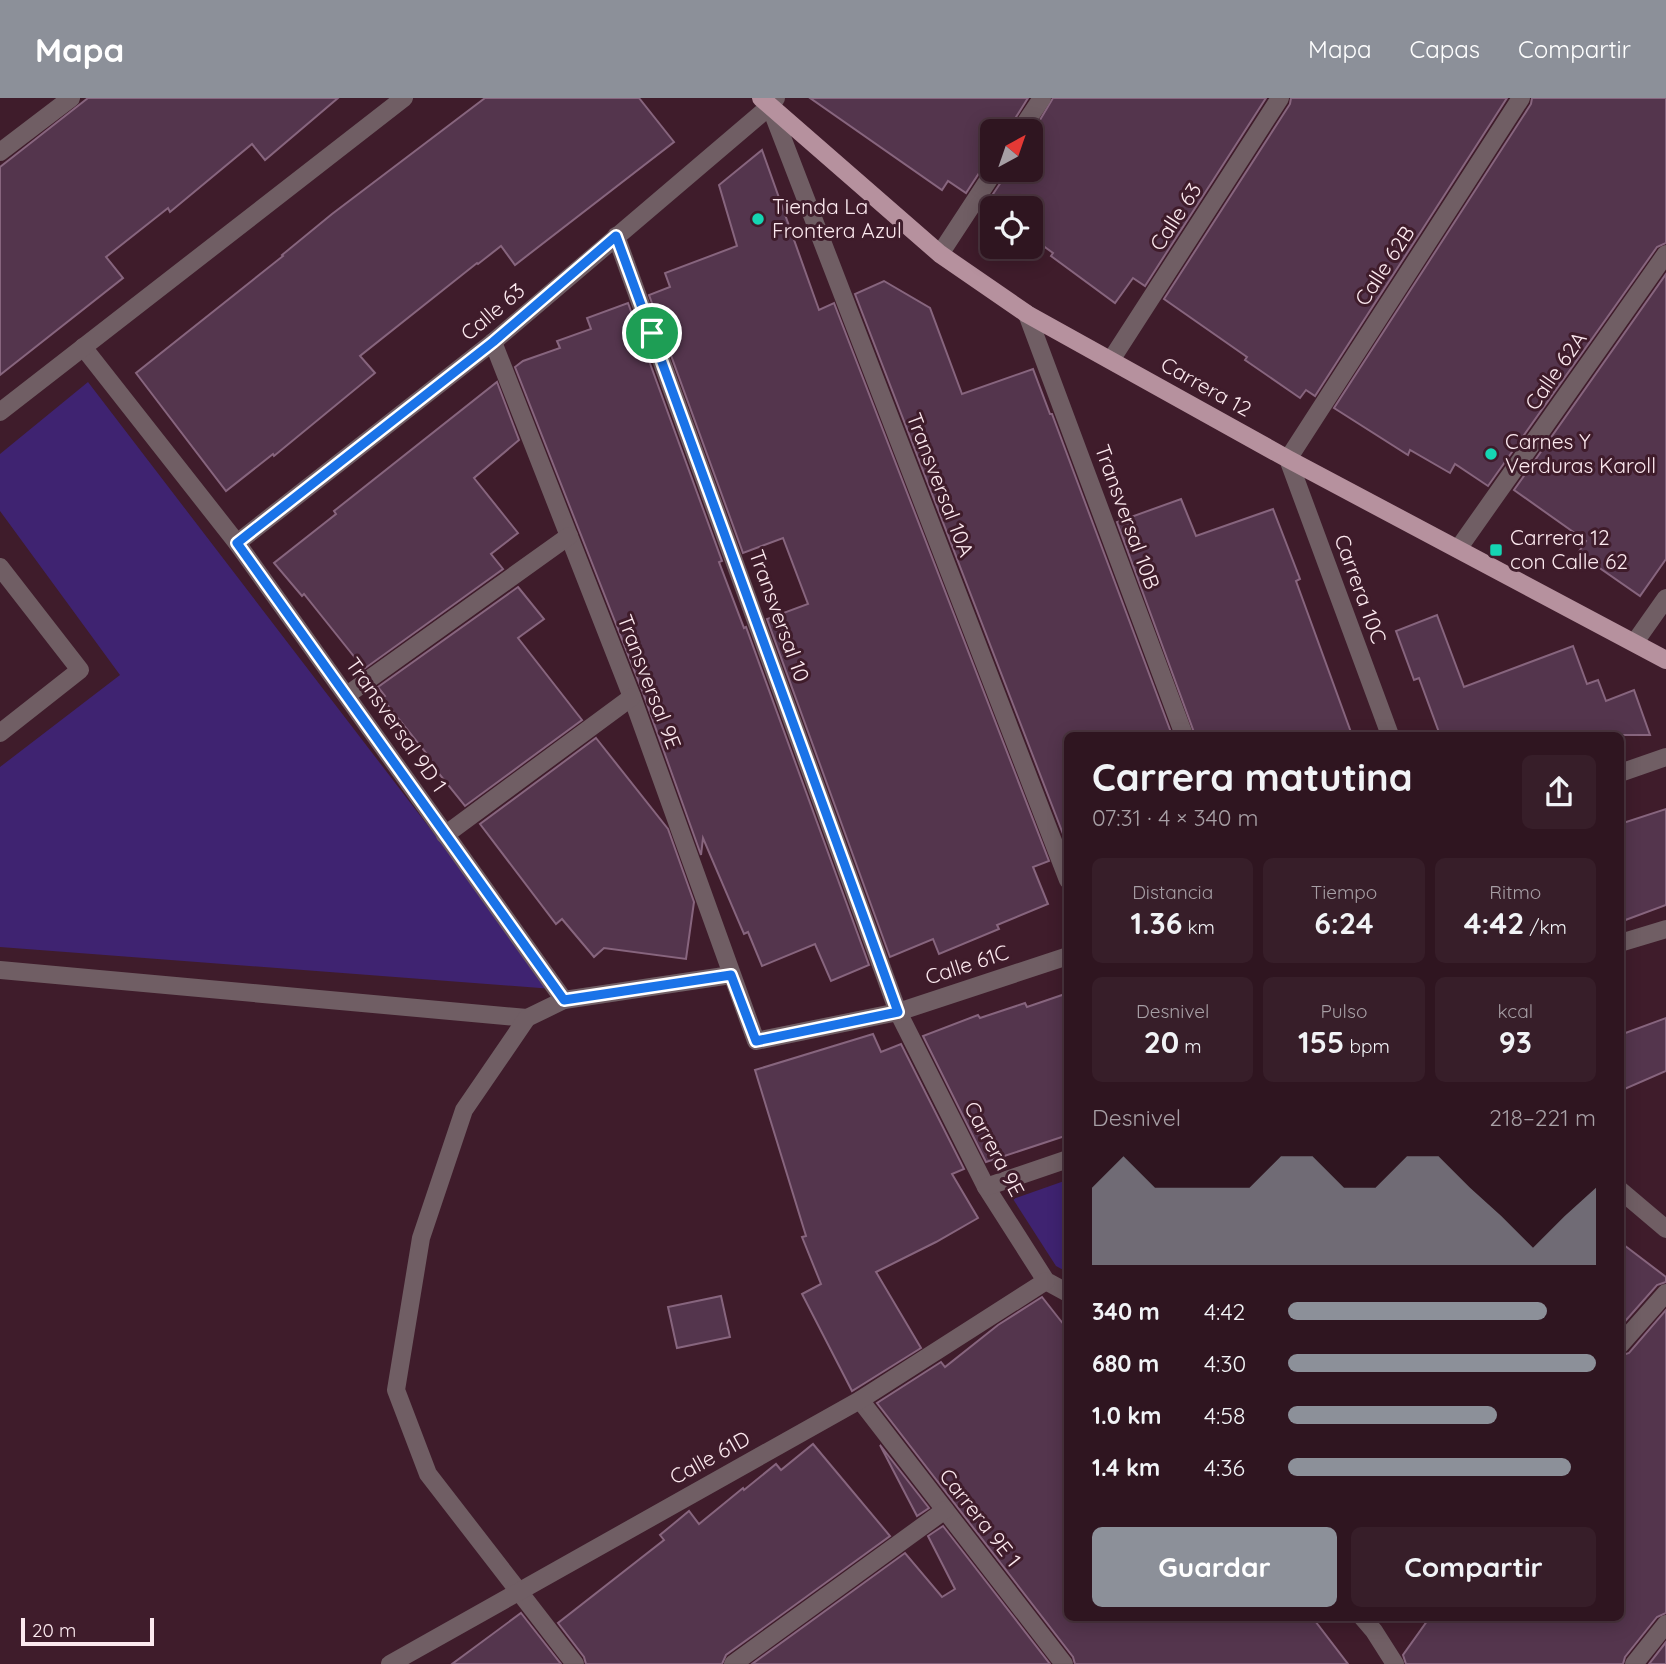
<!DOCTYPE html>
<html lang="es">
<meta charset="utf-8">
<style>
body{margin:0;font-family:Quicksand,sans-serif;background:#371e29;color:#f1f3f6;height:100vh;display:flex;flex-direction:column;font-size:26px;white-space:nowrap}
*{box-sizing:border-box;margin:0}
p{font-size:23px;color:#a79fa5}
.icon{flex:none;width:38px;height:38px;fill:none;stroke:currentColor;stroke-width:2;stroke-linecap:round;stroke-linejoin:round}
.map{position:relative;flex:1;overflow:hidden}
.details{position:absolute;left:1064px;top:634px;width:560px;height:889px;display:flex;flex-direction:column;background:#2f1520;border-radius:10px;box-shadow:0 4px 18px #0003,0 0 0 2px #4a343e}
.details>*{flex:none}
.needle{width:46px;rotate:40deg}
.tools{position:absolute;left:980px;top:21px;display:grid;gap:14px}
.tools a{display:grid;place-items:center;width:63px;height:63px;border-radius:10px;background:#2f1520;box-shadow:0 4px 18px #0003,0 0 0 2px #4a343e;font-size:35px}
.scale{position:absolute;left:21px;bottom:18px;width:133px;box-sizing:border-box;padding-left:7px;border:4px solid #fce9ef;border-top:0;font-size:19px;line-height:24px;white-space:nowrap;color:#fce9ef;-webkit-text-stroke:5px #3f1c2b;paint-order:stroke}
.pin{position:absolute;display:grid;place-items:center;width:60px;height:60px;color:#fff;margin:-30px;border:4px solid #fff;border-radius:50%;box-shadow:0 2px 7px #0007}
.round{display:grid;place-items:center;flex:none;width:74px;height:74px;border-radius:10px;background:#371e29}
.headline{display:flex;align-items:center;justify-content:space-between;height:119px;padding:0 28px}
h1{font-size:38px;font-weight:800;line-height:52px}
.stats{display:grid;grid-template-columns:repeat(3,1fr);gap:10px;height:119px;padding:7px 28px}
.stats div{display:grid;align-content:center;border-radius:10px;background:#371e29;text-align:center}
.stats b{font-size:30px;font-weight:800}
.stats small{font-size:19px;font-weight:400}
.stats p{font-size:19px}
.chart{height:196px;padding:14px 28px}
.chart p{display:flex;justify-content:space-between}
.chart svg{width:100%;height:126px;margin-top:7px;fill:#8c9099;opacity:.7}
.action{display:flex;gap:14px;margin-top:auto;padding:14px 28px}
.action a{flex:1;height:80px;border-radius:10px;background:#8c9099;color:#fff;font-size:28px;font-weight:800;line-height:80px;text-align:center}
.action a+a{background:#371e29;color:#f1f3f6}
ul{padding:0 28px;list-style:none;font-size:23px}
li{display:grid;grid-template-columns:112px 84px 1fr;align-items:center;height:52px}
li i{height:18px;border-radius:9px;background:#8c9099}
header{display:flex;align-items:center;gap:42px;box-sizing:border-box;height:98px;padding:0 35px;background:#8c9099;color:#fff}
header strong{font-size:33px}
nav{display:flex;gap:38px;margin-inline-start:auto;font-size:24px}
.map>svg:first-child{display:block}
</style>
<header>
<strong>Mapa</strong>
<nav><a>Mapa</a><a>Capas</a><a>Compartir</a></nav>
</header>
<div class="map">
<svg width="1666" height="1566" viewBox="0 0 1666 1566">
<rect width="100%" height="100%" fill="#3f1c2b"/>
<!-- green -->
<g fill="#3f2371">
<path d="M88,284l465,607 -553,-42v-180l120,-92 -120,-164v-57z"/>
<path d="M1067,1082h1l-1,92 -11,-6 -43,-67z"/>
</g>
<!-- building -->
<g fill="#54354d" stroke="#87657e" stroke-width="2">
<path d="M88,0h250l-73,62 -13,-16 -82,68 -2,-4 -62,49 17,21 -123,97v-208z"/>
<path d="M485,0h154l35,44 -159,123 -14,-19 -23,18 -1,-1 -117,93 15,17 -101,83 -1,-2 -47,37 -90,-118 147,-117 -1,-1 50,-41z"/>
<path d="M810,0h218l-17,27 -2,6h-17v28l-7,5 -19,29 -18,-12 -6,9z"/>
<path d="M1053,0h213l-121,188 -12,-8 -18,25 -64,-47 2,-3 -22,-16v-29h-39v3l-7,-5 20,-30 1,-6h25v-35z"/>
<path d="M1291,0h216l-192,298 -9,-6 -6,8 -55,-38 2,-3 -83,-58 126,-195z"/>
<path d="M1532,0h134v145l-9,4 -169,239 -33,-22 -5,9 -40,-23 -2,5 -74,-47 197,-304z"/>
<path d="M762,52l57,160 15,-7 215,558 -16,6 15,37 -51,21 2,4 -60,25 -6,-15 -43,18 -123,-338 41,-15 -25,-66 -40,15 -94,-258 21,-8 -5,-14 72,-27 -18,-61z"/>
<path d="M1666,176v285l-26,37 -62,-43 8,-12 -72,-51z"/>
<path d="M884,183l46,27 32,86 71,-25 17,45h2l120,321h-104v112l-213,-553z"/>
<path d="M628,205l94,258 -3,1 25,66 2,-1 123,338 -38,16 -16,-37 -53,22 -14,-34 -4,2 -41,-96 -2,17 -58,-162 -128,-326 8,-6 37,-13 -3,-7 34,-12 -4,-11z"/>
<path d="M497,284l22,58 -45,38 44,55 -27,21 12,15 -139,100 -60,-75 -2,2 -28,-33 62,-49 -2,-3z"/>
<path d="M1181,401l15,37 77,-27 27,70 -4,2 56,154h-157l-78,-213z"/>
<path d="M518,489l26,32 -26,19 64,82 -117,86 -37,-46 2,-2 -48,-60 3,-2 -7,-9z"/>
<path d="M1437,517l27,72 109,-41 14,38 11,-4 8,21 28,-11 16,45h-210l-21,-57 -5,2 -18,-49z"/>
<path d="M596,640l72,91 26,73 -8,57 -82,-11 -10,9 -32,-38 -6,5 -76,-100z"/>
<path d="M1666,711v96l-46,17v-98z"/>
<path d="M1068,895v142l-82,27 -63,-126 55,-21 2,3 45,-15 2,4z"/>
<path d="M1666,920v53l-46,20v-56z"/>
<path d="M873,936l8,18 20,-8 63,125 -12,5 26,44 -42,24 -60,30 45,76 -69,43 -50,-97 19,-10 -19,-47 4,-1 -51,-166z"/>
<path d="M1620,1144l46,35v5l-9,3 -37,42z"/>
<path d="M721,1198l9,41 -53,11 -9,-41z"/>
<path d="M1042,1199l26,33v287h244l36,47h-273l-2,-7 -196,-254 64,-41 4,5 53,-42z"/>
<path d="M1666,1212v303l-9,4 -32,40 -2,7h-217l-3,-9 27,-38h190v-261l9,-3z"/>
<path d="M813,1346l77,92 -164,119 -4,9h-136l-2,-7 -26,-34 106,-83 -4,-5 29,-24 10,13 44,-36 1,2 32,-26 5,6z"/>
<path d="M880,1347l49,63 -12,8z"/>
<path d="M943,1428l107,138h-298l153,-111 37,44 13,-8 -27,-53z"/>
<path d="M521,1515l40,51h-109z"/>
<path d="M1666,1544v22h-17z"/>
</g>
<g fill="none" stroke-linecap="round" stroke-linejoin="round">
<!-- minor -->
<g stroke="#705e64" stroke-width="18">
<path d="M770,8l298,774"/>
<path d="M1020,33l22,-33"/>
<path d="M0,54l71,-54"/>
<path d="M616,138l282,776 88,175 60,94 22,12"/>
<path d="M940,156l55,-84"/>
<path d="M1027,216l157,421"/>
<path d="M493,244l139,355 124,344 142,-29 170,-56"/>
<path d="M83,249l154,196 327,457 167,-25"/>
<path d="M1111,262l169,-262"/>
<path d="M0,314l404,-314"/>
<path d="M237,445l256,-201 277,-236 6,-8"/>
<path d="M1458,451l208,-295"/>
<path d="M0,469l80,103 -80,63"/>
<path d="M1635,544l31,-44"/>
<path d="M347,597l222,-159"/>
<path d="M1390,637l-102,-276 233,-361"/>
<path d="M1620,675l46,-16"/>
<path d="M445,737l187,-138"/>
<path d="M1620,845l46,-14"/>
<path d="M0,872l527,48"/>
<path d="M564,902l-37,18 -63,92 -43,128 -25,152 32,84 147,190"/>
<path d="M986,1089l82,-28"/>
<path d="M1620,1092l46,39"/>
<path d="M1620,1247l46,-52"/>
<path d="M860,1302l204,264"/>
<path d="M1362,1519l12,14 21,33"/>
<path d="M390,1566l470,-264 186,-119"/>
<path d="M733,1566l212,-154"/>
<path d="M1634,1566l32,-40"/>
</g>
<!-- major -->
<path stroke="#b6919e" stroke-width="18" d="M761,0l179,156 87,60 261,145 378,201"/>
</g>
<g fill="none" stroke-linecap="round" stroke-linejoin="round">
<defs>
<path id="route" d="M616,138l247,679 35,97 -142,29 -25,-66 -167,25 -327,-457 256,-201z"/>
</defs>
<!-- route casing -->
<use href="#route" stroke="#fff" stroke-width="14"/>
<!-- route -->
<use href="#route" stroke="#1a73e8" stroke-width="9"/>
</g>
<!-- markers -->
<g fill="#15d5b3" stroke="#3f1c2b" stroke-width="2.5">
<circle cx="758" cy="121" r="7"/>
<circle cx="1491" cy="356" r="7"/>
<rect x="1489" y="445" width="14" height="14" rx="3.5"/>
</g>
<g text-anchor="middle" stroke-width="6" stroke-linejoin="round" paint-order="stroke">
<!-- poi labels -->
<g font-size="21" fill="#fce9ef" stroke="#3f1c2b" text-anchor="start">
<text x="772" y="116">Tienda La<tspan x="772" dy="24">Frontera Azul</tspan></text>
<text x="1505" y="351">Carnes Y<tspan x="1505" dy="24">Verduras Karoll</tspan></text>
<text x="1510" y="447">Carrera 12<tspan x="1510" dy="24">con Calle 62</tspan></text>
</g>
<!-- street labels -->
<g font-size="21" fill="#fce9ef" stroke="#3f1c2b">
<text transform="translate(1176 119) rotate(-57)" y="7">Calle 63</text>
<text transform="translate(1385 168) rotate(-57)" y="7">Calle 62B</text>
<text transform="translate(493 214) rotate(-40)" y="7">Calle 63</text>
<text transform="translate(1556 273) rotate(-55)" y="7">Calle 62A</text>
<text transform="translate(1206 289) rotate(29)" y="7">Carrera 12</text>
<text transform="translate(940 387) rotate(69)" y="7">Transversal 10A</text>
<text transform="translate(1127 419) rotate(70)" y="7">Transversal 10B</text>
<text transform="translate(1360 491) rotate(70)" y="7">Carrera 10C</text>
<text transform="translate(779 518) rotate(70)" y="7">Transversal 10</text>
<text transform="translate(649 584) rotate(69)" y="7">Transversal 9E</text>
<text transform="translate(396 627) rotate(55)" y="7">Transversal 9D 1</text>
<text transform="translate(967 867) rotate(-18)" y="7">Calle 61C</text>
<text transform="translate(994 1051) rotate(62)" y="7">Carrera 9E</text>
<text transform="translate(710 1360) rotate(-29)" y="7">Calle 61D</text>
<text transform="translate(980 1420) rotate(52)" y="7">Carrera 9E 1</text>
</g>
</g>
</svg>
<div class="tools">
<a><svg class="needle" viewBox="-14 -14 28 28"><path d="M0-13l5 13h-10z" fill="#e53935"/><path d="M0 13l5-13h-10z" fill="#a79fa5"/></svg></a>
<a><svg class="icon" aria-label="locate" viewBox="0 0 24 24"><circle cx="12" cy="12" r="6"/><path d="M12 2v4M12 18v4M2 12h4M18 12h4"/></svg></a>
</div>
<div class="scale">20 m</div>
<div class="pin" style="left:652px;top:235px;background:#1e9e55"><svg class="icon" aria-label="arrive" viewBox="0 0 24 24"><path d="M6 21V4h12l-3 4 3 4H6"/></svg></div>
<section class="details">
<div class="headline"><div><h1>Carrera matutina</h1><p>07:31 · 4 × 340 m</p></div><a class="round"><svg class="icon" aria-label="share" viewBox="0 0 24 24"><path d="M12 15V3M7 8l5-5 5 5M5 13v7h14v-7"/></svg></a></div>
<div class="stats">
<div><p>Distancia</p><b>1.36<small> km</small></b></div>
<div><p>Tiempo</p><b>6:24</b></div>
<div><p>Ritmo</p><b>4:42<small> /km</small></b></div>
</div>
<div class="stats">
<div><p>Desnivel</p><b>20<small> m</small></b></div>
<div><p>Pulso</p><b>155<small> bpm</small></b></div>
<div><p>kcal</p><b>93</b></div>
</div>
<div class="chart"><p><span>Desnivel</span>218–221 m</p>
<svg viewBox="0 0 160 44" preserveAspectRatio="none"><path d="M0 44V17L10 6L20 17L30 17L40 17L50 17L60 6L70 6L80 17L90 17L100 6L110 6L120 17L130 27L140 38L150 27L160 17V44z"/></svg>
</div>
<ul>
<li><b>340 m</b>4:42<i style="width:84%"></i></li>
<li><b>680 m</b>4:30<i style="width:100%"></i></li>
<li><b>1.0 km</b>4:58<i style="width:68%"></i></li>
<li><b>1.4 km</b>4:36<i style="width:92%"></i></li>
</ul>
<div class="action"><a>Guardar</a><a>Compartir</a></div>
</section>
</div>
